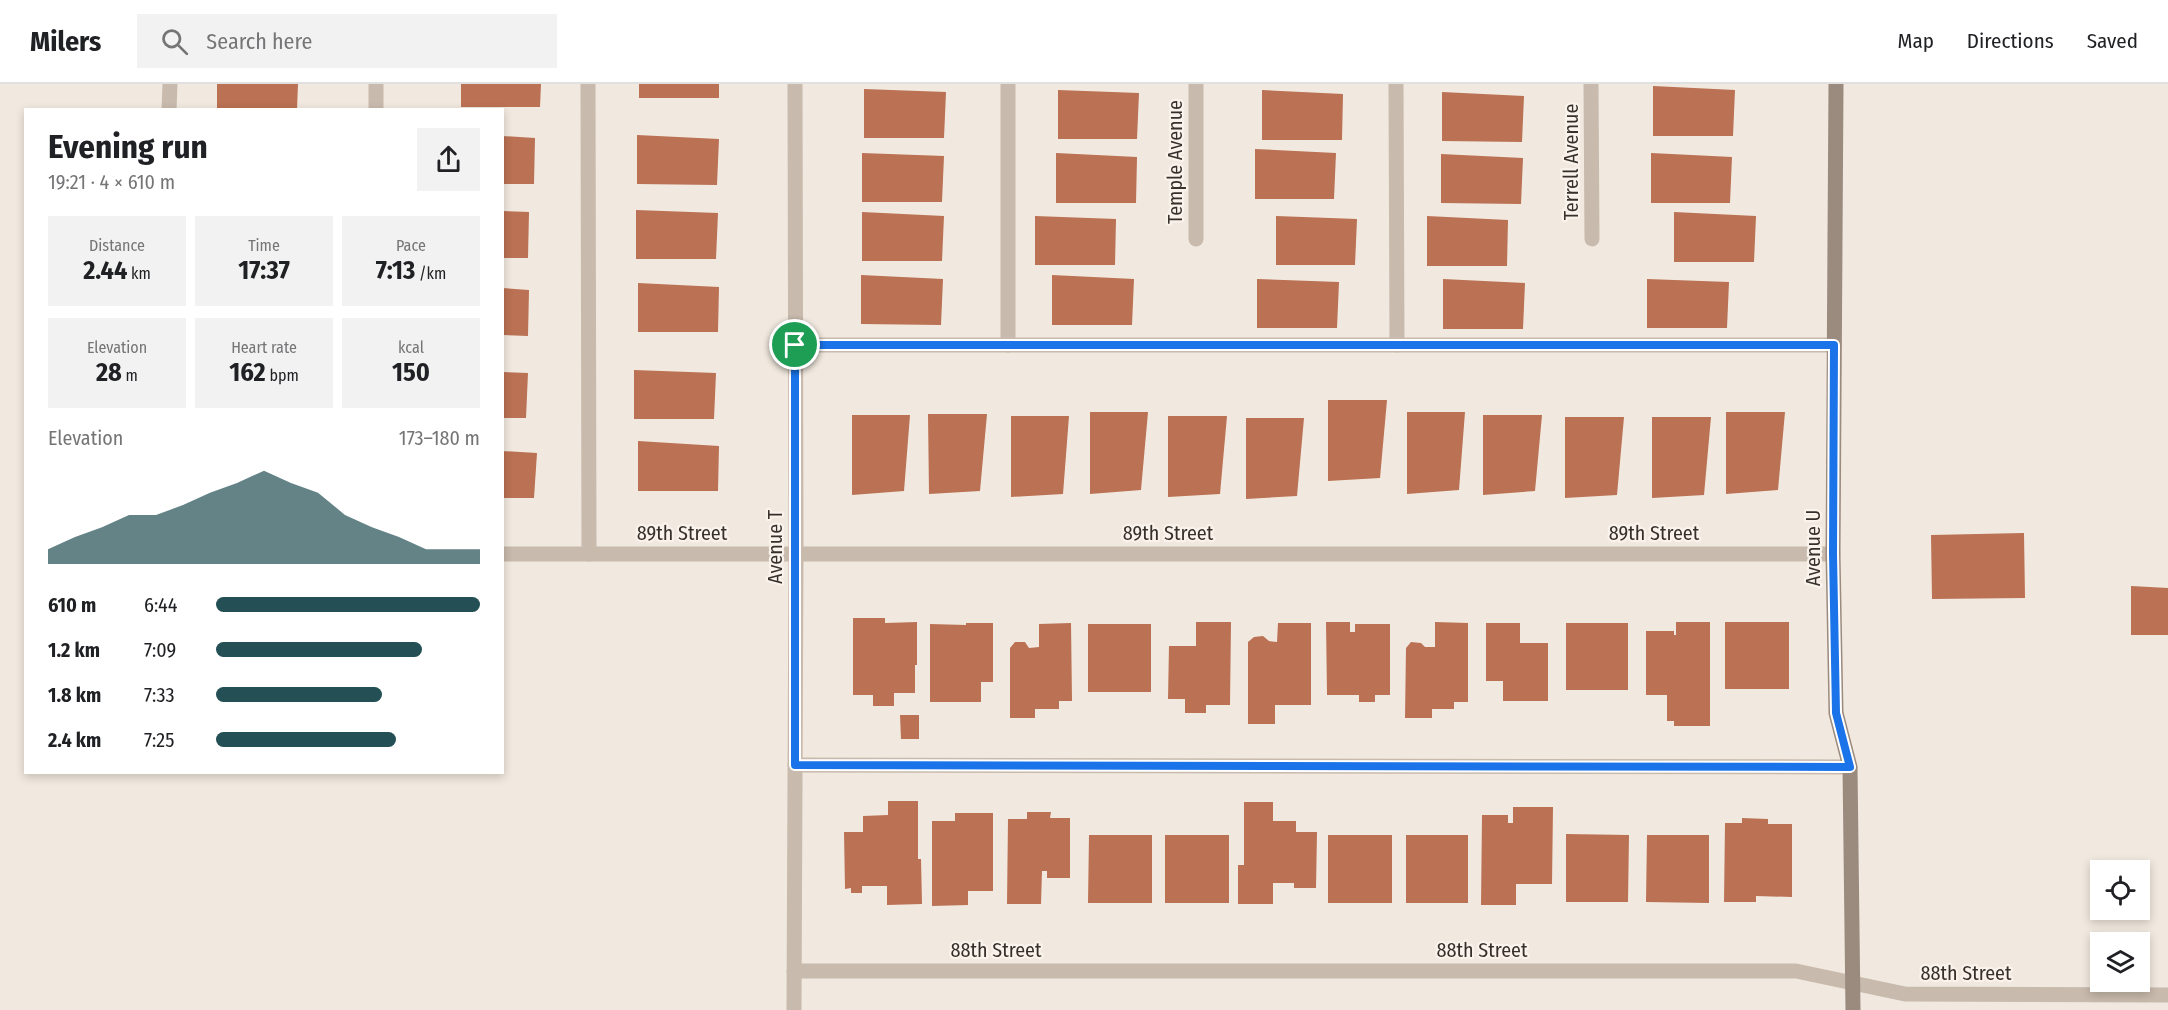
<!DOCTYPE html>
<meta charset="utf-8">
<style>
body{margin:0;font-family:"Fira Sans Condensed",sans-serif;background:#f2f2f2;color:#202124;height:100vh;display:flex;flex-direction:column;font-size:22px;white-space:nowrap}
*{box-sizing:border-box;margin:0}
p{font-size:20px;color:#757577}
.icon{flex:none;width:33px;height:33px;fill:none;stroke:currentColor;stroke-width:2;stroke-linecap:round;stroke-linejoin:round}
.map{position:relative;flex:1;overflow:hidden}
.panel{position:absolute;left:24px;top:24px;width:480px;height:666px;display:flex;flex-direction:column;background:#fff;border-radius:0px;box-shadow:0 3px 9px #0003}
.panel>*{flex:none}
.fabs{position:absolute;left:2090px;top:776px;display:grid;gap:12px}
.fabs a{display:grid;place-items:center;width:60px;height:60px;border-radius:0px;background:#fff;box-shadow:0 3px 9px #0003;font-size:30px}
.pin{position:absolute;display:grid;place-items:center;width:51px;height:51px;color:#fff;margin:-26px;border:3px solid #fff;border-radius:50%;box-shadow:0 2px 6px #0007}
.round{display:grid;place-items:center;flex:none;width:63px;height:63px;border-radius:0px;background:#f2f2f2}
.headline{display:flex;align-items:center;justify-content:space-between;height:102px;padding:0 24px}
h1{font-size:33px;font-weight:700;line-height:45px}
.figures{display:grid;grid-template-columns:repeat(3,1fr);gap:9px;height:102px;padding:6px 24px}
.figures div{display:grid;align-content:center;border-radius:0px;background:#f2f2f2;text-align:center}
.figures b{font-size:26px;font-weight:700}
.figures small{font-size:16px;font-weight:400}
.figures p{font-size:16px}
.chart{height:168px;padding:12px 24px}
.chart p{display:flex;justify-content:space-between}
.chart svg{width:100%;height:108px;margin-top:6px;fill:#234f55;opacity:.7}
ul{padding:0 24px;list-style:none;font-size:20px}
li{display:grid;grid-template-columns:96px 72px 1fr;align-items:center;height:45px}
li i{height:15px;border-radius:8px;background:#234f55}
header{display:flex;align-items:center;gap:36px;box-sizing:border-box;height:84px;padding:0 30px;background:#fff;border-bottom:2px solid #e0e0e0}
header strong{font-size:28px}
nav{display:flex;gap:33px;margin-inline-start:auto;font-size:21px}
.search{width:420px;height:54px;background:#f2f2f2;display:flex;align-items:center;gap:15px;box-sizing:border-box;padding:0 21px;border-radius:0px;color:#757577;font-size:22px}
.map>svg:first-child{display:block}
</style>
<header>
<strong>Milers</strong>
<div class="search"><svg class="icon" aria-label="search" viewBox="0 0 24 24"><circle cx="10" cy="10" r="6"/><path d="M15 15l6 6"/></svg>Search here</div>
<nav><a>Map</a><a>Directions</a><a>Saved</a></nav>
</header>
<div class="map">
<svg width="2168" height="926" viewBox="0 0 2168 926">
<rect width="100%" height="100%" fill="#f1e9df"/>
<!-- building -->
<g fill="#bb7153">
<path d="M217,0h81l-1,26h-80z"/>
<path d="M461,0h80l-1,23h-79z"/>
<rect x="639" y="0" width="80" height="14"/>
<path d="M1653,2l82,4 -2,46h-80z"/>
<path d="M864,5l82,3 -2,46h-80z"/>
<path d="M1058,6l81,3 -2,46h-79z"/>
<path d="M1262,6l81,4 -1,46h-80z"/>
<path d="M1442,8l82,4 -2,46 -80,-1z"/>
<path d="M637,51l82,4 -2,46 -80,-1z"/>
<path d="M502,52l33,2 -1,46h-32z"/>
<path d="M1255,65l81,4 -2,46h-79z"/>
<path d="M862,69l82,3 -2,46h-80z"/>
<path d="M1056,69l81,4 -1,46h-80z"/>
<path d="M1651,69l81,4 -2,46h-79z"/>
<path d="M1441,70l82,4 -2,46 -80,-1z"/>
<path d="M636,126l82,3 -2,46h-80z"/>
<path d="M502,127l27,1 -1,46h-26z"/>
<path d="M862,128l82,4 -2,45h-80z"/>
<path d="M1674,128l82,4 -2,46h-80z"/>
<path d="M1035,132l81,3 -1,46h-80z"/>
<path d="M1276,132l81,3 -2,46h-79z"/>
<path d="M1427,132l81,4 -1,46h-80z"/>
<path d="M861,191l82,4 -2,46 -80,-1z"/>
<path d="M1052,191l82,4 -2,46h-80z"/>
<path d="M1257,195l82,3 -2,46h-80z"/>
<path d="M1443,195l82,4 -2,46h-80z"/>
<path d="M1647,195l82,3 -2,46h-80z"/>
<path d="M638,199l81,4 -1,45h-80z"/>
<path d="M502,204l27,2 -1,46 -26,-1z"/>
<path d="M634,286l82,3 -2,46h-80z"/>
<path d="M502,288l26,1 -2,45h-24z"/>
<path d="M1328,316h59l-7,78 -52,3z"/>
<path d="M1090,328h58l-7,78 -51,4z"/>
<path d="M1407,328h58l-6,78 -52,4z"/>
<path d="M1726,328h59l-7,78 -52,4z"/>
<path d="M928,330h59l-7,77 -51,3z"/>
<path d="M852,331h58l-6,76 -52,4z"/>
<path d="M1483,331h59l-7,76 -52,4z"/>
<path d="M1011,332h58l-6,78 -52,3z"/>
<path d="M1168,332h59l-7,78 -52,3z"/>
<path d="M1565,333h59l-7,78 -52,3z"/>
<path d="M1652,333h59l-7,78 -52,3z"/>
<path d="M1246,334h58l-7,78 -51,3z"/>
<path d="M638,357l81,5 -1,45h-80z"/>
<path d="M502,367l35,2 -3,45h-32z"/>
<path d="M2024,449l1,65 -93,1 -1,-64z"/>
<path d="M2131,502l37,2v47h-37z"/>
<path d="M853,534h32v5l32,-1v43h-2v28h-21v13h-21v-11h-20z"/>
<path d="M1196,538h35l-1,83h-24v8h-21v-14h-17l1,-53h27z"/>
<path d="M1326,538h24v10h5v-8h35v71h-15v7h-16v-7h-32z"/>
<path d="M1435,538l33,1v79h-14v7h-22v9h-27l1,-70 5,-6 10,1 4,4h10z"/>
<path d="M1676,538h34v104h-36v-5h-7v-26h-21v-64h28v4h2z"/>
<rect x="1725" y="538" width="64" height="67"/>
<path d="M966,539h27v59h-12v20h-51v-78l36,1z"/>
<path d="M1071,539l1,78h-13v8h-24v9h-25v-70l5,-6h10l4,6 10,-1v-23z"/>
<path d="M1278,539h33v82h-36v19h-27v-82l6,-5 9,-1 6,5 8,1z"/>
<path d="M1486,539h34v20h28v58h-45v-20h-17z"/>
<rect x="1566" y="539" width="62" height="67"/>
<rect x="1088" y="540" width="63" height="68"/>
<path d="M900,631h19v24h-18z"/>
<path d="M888,717h30v58h3l1,45 -35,1v-19h-25v7h-11v-5l-6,1 -1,-57h19v-16l25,-1z"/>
<path d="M1244,718h29v19h23v11h21l-1,56h-22v-5h-21v21h-35v-39h6z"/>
<path d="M1513,723h40l-1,77h-36v21h-35l1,-90h26v8h5z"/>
<path d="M1027,728h24l-1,6h20v60h-23v-7h-5l-1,33h-34l1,-85h19z"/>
<path d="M955,729h38v78h-25v14l-36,1v-85h23z"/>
<path d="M1742,734l26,1v5h24v73l-36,-1v6h-32l1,-79h17z"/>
<path d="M1566,750l63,1 -1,67h-62z"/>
<path d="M1089,751h63v68h-64z"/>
<rect x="1165" y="751" width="64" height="68"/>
<rect x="1328" y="751" width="64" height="68"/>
<rect x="1406" y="751" width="62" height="68"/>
<path d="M1647,751h62v68l-63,-1z"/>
</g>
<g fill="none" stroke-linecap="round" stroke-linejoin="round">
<!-- lane -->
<g stroke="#c8baac" stroke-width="15">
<path d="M588,0l1,470"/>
<path d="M1008,0v261"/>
<path d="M1396,0l1,261"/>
<path d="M169,26l1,-26"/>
<path d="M795,261h1039"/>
<path d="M795,681l1055,2"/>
</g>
<!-- street -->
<g stroke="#c8baac" stroke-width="15">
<path d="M376,0v26"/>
<path d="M1196,0v155"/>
<path d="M1591,0l1,155"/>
<path d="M502,470h1331"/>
<path d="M794,887h1002l109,23 263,1"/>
<path d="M794,926l2,-456 -1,-470"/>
</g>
<!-- secondary -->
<path stroke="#9b8a7e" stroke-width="15" d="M1836,0l-3,470 3,159 14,54 3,243"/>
</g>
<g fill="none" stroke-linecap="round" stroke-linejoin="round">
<defs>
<path id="route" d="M795,261h1039l-1,209 3,159 14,54 -1055,-2z"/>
</defs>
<!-- route casing -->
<use href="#route" stroke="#fff" stroke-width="12"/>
<!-- route -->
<use href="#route" stroke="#1a73e8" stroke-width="8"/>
</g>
<g text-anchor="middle" stroke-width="4.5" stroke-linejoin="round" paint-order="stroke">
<!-- street labels -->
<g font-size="20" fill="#372f2a" stroke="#f9f3eb">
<text transform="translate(1175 78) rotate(-90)" y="7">Temple Avenue</text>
<text transform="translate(1571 78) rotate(-90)" y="7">Terrell Avenue</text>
<text x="682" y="456">89th Street</text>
<text x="1168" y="456">89th Street</text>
<text x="1654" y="456">89th Street</text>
<text transform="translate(775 463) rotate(-90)" y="7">Avenue T</text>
<text transform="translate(1813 464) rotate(-90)" y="7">Avenue U</text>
<text x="996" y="873">88th Street</text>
<text x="1482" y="873">88th Street</text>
<text x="1966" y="896">88th Street</text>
</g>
</g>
</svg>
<div class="fabs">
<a><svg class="icon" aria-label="locate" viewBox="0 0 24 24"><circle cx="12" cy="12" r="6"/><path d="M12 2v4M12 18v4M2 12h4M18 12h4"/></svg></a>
<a><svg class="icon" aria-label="layers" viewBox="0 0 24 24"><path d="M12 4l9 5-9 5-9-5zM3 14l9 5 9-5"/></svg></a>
</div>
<div class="pin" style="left:795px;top:261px;background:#1e9e55"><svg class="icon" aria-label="arrive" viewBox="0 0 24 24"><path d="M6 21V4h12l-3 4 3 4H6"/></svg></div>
<section class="panel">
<div class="headline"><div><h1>Evening run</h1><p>19:21 · 4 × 610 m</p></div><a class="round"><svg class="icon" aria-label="share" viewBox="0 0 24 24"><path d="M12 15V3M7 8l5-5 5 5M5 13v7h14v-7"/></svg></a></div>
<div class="figures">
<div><p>Distance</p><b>2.44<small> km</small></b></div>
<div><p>Time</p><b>17:37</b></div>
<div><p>Pace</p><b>7:13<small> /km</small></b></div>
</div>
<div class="figures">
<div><p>Elevation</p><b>28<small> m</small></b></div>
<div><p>Heart rate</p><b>162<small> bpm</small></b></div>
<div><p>kcal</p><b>150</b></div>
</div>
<div class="chart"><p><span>Elevation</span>173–180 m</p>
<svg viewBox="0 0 160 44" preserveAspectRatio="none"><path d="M0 44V38L10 33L20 29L30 24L40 24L50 20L60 15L70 11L80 6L90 11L100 15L110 24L120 29L130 33L140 38L150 38L160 38V44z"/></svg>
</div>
<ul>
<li><b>610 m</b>6:44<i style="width:100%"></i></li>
<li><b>1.2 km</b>7:09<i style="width:78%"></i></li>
<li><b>1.8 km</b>7:33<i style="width:63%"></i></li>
<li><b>2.4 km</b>7:25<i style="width:68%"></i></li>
</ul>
</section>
</div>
